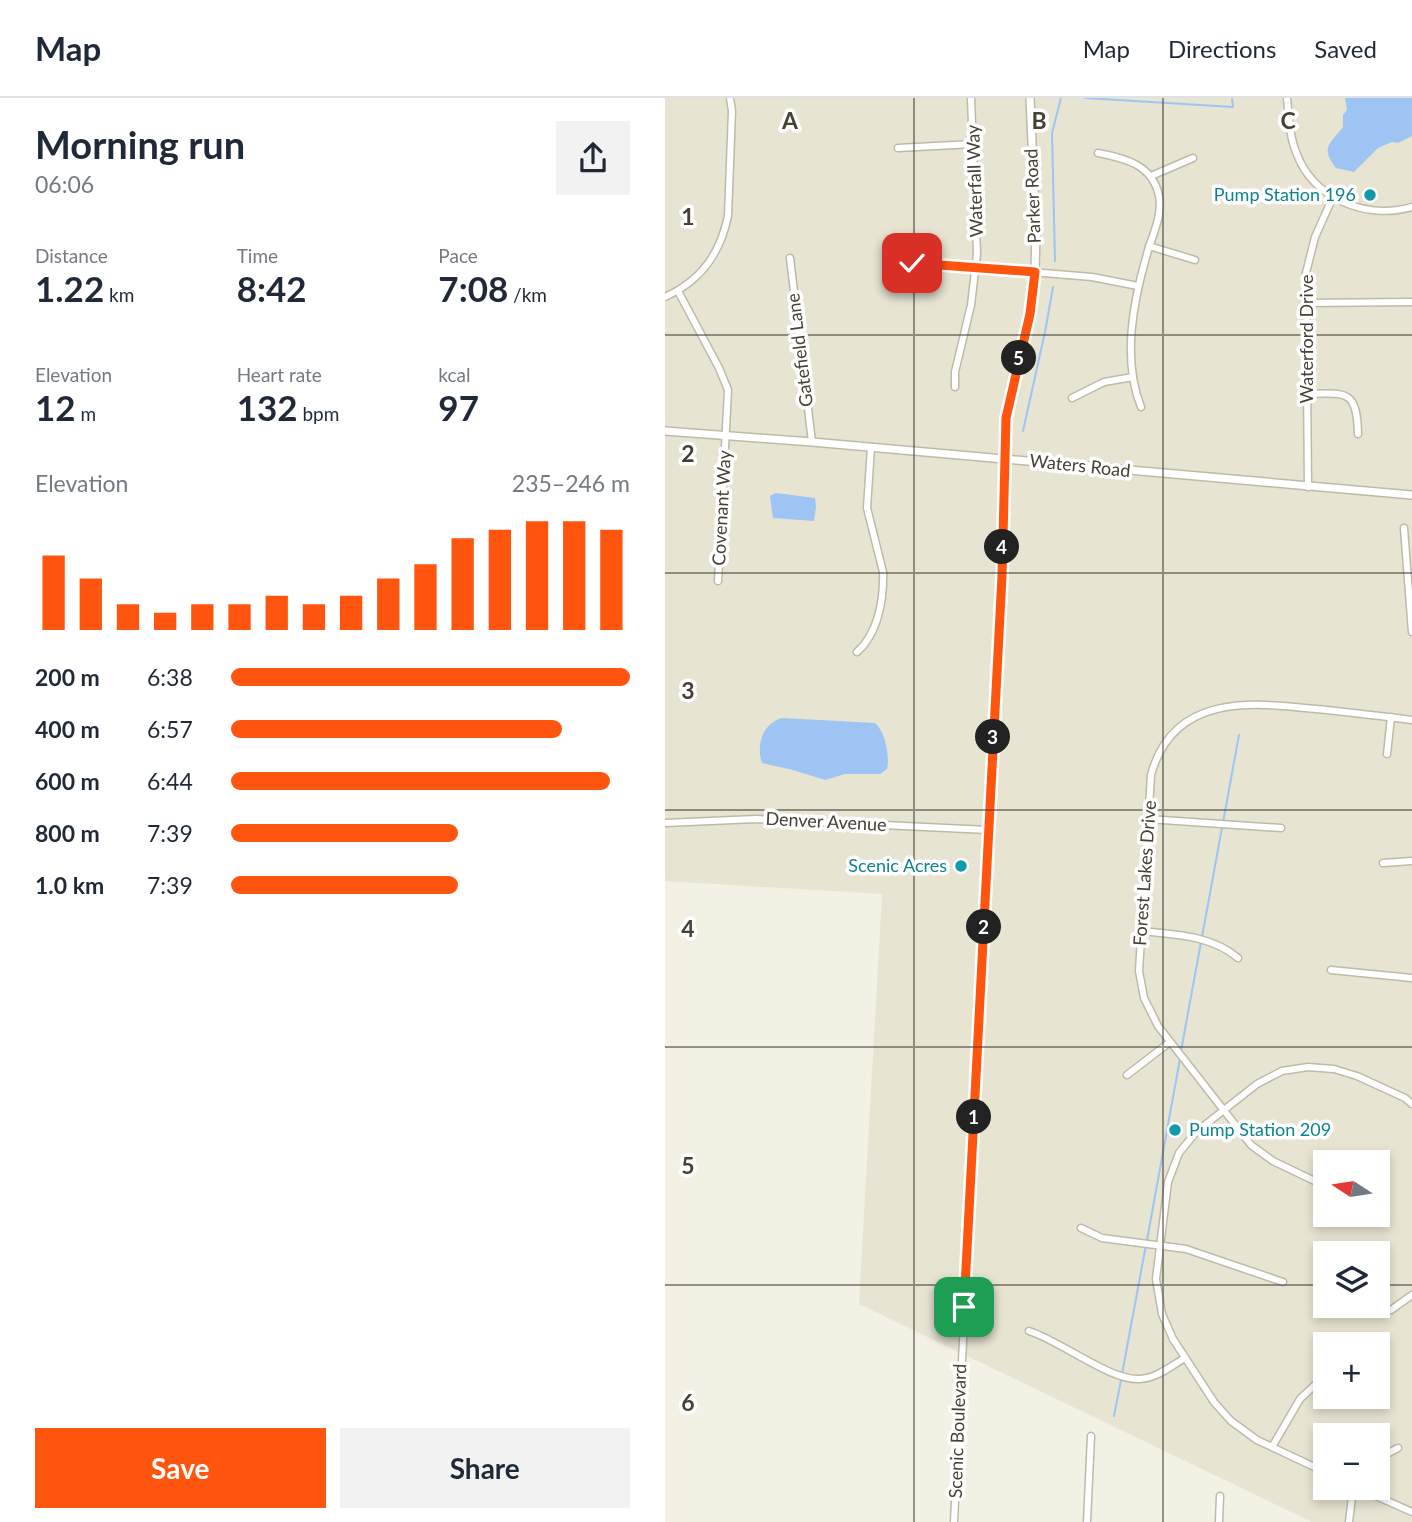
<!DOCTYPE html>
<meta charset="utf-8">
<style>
body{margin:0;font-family:Lato,sans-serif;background:#f2f2f3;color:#1f2937;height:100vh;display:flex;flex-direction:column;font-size:26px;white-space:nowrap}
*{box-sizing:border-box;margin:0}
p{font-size:23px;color:#747a83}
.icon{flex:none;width:38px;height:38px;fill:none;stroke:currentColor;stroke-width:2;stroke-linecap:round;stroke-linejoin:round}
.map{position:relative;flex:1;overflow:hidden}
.drawer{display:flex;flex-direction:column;background:#fff;width:665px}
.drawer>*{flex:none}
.needle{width:46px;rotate:282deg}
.controls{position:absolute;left:648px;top:1052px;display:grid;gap:14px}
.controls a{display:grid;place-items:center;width:77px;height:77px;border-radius:0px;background:#fff;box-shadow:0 4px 10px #0003;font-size:35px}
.pin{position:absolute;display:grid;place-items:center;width:60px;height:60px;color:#fff;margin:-30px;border-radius:14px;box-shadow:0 4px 10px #0006}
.km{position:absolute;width:35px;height:35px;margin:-18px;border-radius:50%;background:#222;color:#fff;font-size:19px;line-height:35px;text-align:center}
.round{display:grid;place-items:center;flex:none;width:74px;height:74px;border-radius:0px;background:#f2f2f3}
.summary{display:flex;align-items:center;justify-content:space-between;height:119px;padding:0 35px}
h1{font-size:38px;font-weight:700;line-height:52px}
.figures{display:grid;grid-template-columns:repeat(3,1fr);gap:10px;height:119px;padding:7px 35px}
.figures div{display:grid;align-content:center}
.figures b{font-size:35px;font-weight:700}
.figures small{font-size:19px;font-weight:400}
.figures p{font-size:19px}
.chart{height:196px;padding:14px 35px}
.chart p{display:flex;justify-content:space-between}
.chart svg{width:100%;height:126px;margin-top:7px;stroke:#ff550f;stroke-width:6}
.button{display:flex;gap:14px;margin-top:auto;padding:14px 35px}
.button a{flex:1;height:80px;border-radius:0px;background:#ff550f;color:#fff;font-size:28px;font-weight:700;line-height:80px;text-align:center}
.button a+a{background:#f2f2f3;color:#1f2937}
ul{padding:0 35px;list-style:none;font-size:23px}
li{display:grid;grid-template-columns:112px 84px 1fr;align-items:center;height:52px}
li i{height:18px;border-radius:9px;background:#ff550f}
header{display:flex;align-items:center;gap:42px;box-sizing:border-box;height:98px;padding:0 35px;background:#fff;border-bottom:2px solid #e0e1e3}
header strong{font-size:33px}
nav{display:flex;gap:38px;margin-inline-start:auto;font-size:24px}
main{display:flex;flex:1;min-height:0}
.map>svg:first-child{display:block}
</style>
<header>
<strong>Map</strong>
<nav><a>Map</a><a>Directions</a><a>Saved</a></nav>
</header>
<main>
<section class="drawer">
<div class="summary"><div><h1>Morning run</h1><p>06:06</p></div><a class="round"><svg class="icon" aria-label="share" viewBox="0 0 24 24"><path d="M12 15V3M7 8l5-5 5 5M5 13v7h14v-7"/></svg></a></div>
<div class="figures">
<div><p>Distance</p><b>1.22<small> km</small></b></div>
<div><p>Time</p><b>8:42</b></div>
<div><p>Pace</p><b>7:08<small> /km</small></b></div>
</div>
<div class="figures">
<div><p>Elevation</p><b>12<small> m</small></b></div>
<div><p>Heart rate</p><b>132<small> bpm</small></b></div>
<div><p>kcal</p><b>97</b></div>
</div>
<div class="chart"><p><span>Elevation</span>235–246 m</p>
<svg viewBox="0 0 160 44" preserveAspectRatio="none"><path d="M5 44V18M15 44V26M25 44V35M35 44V38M45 44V35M55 44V35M65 44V32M75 44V35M85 44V32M95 44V26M105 44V21M115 44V12M125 44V9M135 44V6M145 44V6M155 44V9"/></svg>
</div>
<ul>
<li><b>200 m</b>6:38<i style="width:100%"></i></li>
<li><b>400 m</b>6:57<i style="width:83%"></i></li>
<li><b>600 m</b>6:44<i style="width:95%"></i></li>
<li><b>800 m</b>7:39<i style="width:57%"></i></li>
<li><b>1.0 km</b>7:39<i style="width:57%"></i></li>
</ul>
<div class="button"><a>Save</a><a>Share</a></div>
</section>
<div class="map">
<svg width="747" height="1424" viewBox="0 0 747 1424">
<rect width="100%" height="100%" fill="#f3f1e4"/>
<!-- residential -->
<path fill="#e7e4d2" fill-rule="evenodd" d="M0,0h747v1424h-100l-453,-218 23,-410 -217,-13zM660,1064h52v52h-52zM660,1155h52v53h-52zM660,1246h52v52h-52zM660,1337h52v53h-52z"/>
<!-- water -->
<g fill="#9dc4f3">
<path d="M680,0h67v38l-14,7 -6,-1 -14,6 -24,24 -18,-4c-16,-21 -6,-24 7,-41v-12l4,-5z"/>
<path d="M111,395l39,5 1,9 -2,14 -41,-3 -3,-22z"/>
<path d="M117,620l93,5c10,8 15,33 12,46l-7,5h-35l-20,6 -32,-10 -31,-7c-6,-18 0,-39 20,-45z"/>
</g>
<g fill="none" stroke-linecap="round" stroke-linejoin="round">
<!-- stream -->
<g stroke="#9dc4f3" stroke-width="2">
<path d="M420,0l148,9 -1,-9"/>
<path d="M390,163l-3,-128 9,-35"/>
<path d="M358,333l22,-99 8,-45"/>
<path d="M537,839l37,-202"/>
<path d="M516,953l20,-109"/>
<path d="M482,1142l33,-181"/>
<path d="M457,1276l24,-129"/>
<path d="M449,1318l7,-36"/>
</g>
<defs>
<g id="minor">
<path d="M622,0c2,18 2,37 9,54 17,47 70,68 116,55"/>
<path d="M233,50l75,-4"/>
<path d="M433,55c27,5 55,12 61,43 4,19 -7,40 -12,58 -14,48 -25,105 -6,153"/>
<path d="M486,78l42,-18"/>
<path d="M484,148l46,14"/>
<path d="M125,160l22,184"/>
<path d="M230,163l197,16 46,9"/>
<path d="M13,193l41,77 9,22 -10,191"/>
<path d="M0,199c36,-16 55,-43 63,-81l4,-105 -2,-13"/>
<path d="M639,205l108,-1"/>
<path d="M290,289v-15l16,-67 6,-51 -6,-156"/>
<path d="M642,296c39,-1 50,-5 51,40"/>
<path d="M407,300l32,-16 29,-5"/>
<path d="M643,389l-2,-214 9,-36 18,-40"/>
<path d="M739,430l8,104"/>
<path d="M192,554c21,-18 27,-53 26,-80l-16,-64 4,-61"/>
<path d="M722,656l4,-37"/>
<path d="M483,721l133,9"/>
<path d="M0,725l91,-4 232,11"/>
<path d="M718,765l29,-2"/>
<path d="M476,833c35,4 70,4 97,27"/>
<path d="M666,872l81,8"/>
<path d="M462,977l43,-33"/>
<path d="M660,1088l-52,-25 -22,-16 -93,-119 -14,-28 -5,-27 12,-196c22,-81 98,-73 165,-66 32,3 64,7 96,11"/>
<path d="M416,1130l21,10 84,11 97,33"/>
<path d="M726,1212l21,-15"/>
<path d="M364,1233c32,10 81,50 111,48 17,-1 31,-13 45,-21"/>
<path d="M607,1349l28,-48 17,-16"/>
<path d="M712,1361l21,-11"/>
<path d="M660,1374l-68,-32 -26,-19 -17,-19 -41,-63 -11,-25 -6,-35 12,-97 11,-29 17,-21 61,-48 25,-13 26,-4 26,2 23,7 48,22 7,6"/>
<path d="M693,1390l54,24"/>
<path d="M289,1424l47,-946 5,-110 -3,-7"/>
<path d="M422,1424l4,-86"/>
<path d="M554,1424l1,-26"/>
<path d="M684,1424l4,-34"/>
</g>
<g id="tertiary">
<path d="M0,333l147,11 600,53"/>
<path d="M338,361l6,-61 21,-84 5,-42 1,-41 -6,-133"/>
</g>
</defs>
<!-- minor casing -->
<use href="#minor" stroke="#bfbaa7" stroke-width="9"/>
<!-- tertiary casing -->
<use href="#tertiary" stroke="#bfbaa7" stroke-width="10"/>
<!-- minor -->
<use href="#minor" stroke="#fff" stroke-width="6"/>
<!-- tertiary -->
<use href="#tertiary" stroke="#fff" stroke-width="7"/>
</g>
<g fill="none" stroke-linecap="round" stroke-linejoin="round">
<defs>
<path id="route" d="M247,165l123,9 -5,42 -24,104 -4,158 -38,731"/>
</defs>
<!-- route casing -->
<use href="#route" stroke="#fff" stroke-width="14"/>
<!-- route -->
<use href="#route" stroke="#ff550f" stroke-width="9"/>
</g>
<!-- grid -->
<path fill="none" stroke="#464134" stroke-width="2" stroke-opacity="0.55" d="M249,0v1424M498,0v1424M0,237h747M0,475h747M0,712h747M0,949h747M0,1187h660M712,1187h35"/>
<!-- markers -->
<g fill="#0f9aa8" stroke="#fff" stroke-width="2.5">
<circle cx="705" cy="97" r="7"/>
<circle cx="296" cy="768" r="7"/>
<circle cx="510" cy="1032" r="7"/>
</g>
<g text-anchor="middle" stroke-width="7" stroke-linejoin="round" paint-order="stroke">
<!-- street labels -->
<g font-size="18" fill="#464134" stroke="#fff">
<text transform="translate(310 83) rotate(-92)" y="6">Waterfall Way</text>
<text transform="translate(368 98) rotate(-92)" y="6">Parker Road</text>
<text transform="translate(642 241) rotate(-90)" y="6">Waterford Drive</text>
<text transform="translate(135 252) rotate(-97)" y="6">Gatefield Lane</text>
<text transform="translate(415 368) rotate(6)" y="6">Waters Road</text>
<text transform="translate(57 410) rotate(-87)" y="6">Covenant Way</text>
<text transform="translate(161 724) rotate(3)" y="6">Denver Avenue</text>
<text transform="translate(480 775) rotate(-86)" y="6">Forest Lakes Drive</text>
<text transform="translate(293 1333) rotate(-88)" y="6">Scenic Boulevard</text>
</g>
<!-- culture labels -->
<g font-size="18" fill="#0d838f" stroke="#fff" text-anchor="end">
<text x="691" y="103">Pump Station 196</text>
<text x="282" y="774">Scenic Acres</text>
<text x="524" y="1038" text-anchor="start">Pump Station 209</text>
</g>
</g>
<g font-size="23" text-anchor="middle" font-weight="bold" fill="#464134" stroke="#fff" stroke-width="7" stroke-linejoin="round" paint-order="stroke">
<text x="125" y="31">A</text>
<text x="374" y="31">B</text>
<text x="623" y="31">C</text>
<text x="23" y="127">1</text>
<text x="23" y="364">2</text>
<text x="23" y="601">3</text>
<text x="23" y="839">4</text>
<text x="23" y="1076">5</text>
<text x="23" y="1313">6</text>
</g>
</svg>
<div class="controls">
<a><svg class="needle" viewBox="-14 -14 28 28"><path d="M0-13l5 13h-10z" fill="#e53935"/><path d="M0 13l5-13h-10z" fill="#747a83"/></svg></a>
<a><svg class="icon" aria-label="layers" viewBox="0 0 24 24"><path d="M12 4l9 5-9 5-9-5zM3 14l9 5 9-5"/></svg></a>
<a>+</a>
<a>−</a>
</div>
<div class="pin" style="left:299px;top:1209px;background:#1e9e55"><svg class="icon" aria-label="arrive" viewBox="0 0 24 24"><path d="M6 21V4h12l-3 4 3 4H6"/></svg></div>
<div class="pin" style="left:247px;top:165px;background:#d93025"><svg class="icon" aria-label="check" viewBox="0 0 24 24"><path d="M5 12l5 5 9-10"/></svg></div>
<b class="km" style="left:309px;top:1019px">1</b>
<b class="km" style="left:319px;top:829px">2</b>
<b class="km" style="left:328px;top:639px">3</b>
<b class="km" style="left:337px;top:449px">4</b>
<b class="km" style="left:354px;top:260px">5</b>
</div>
</main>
